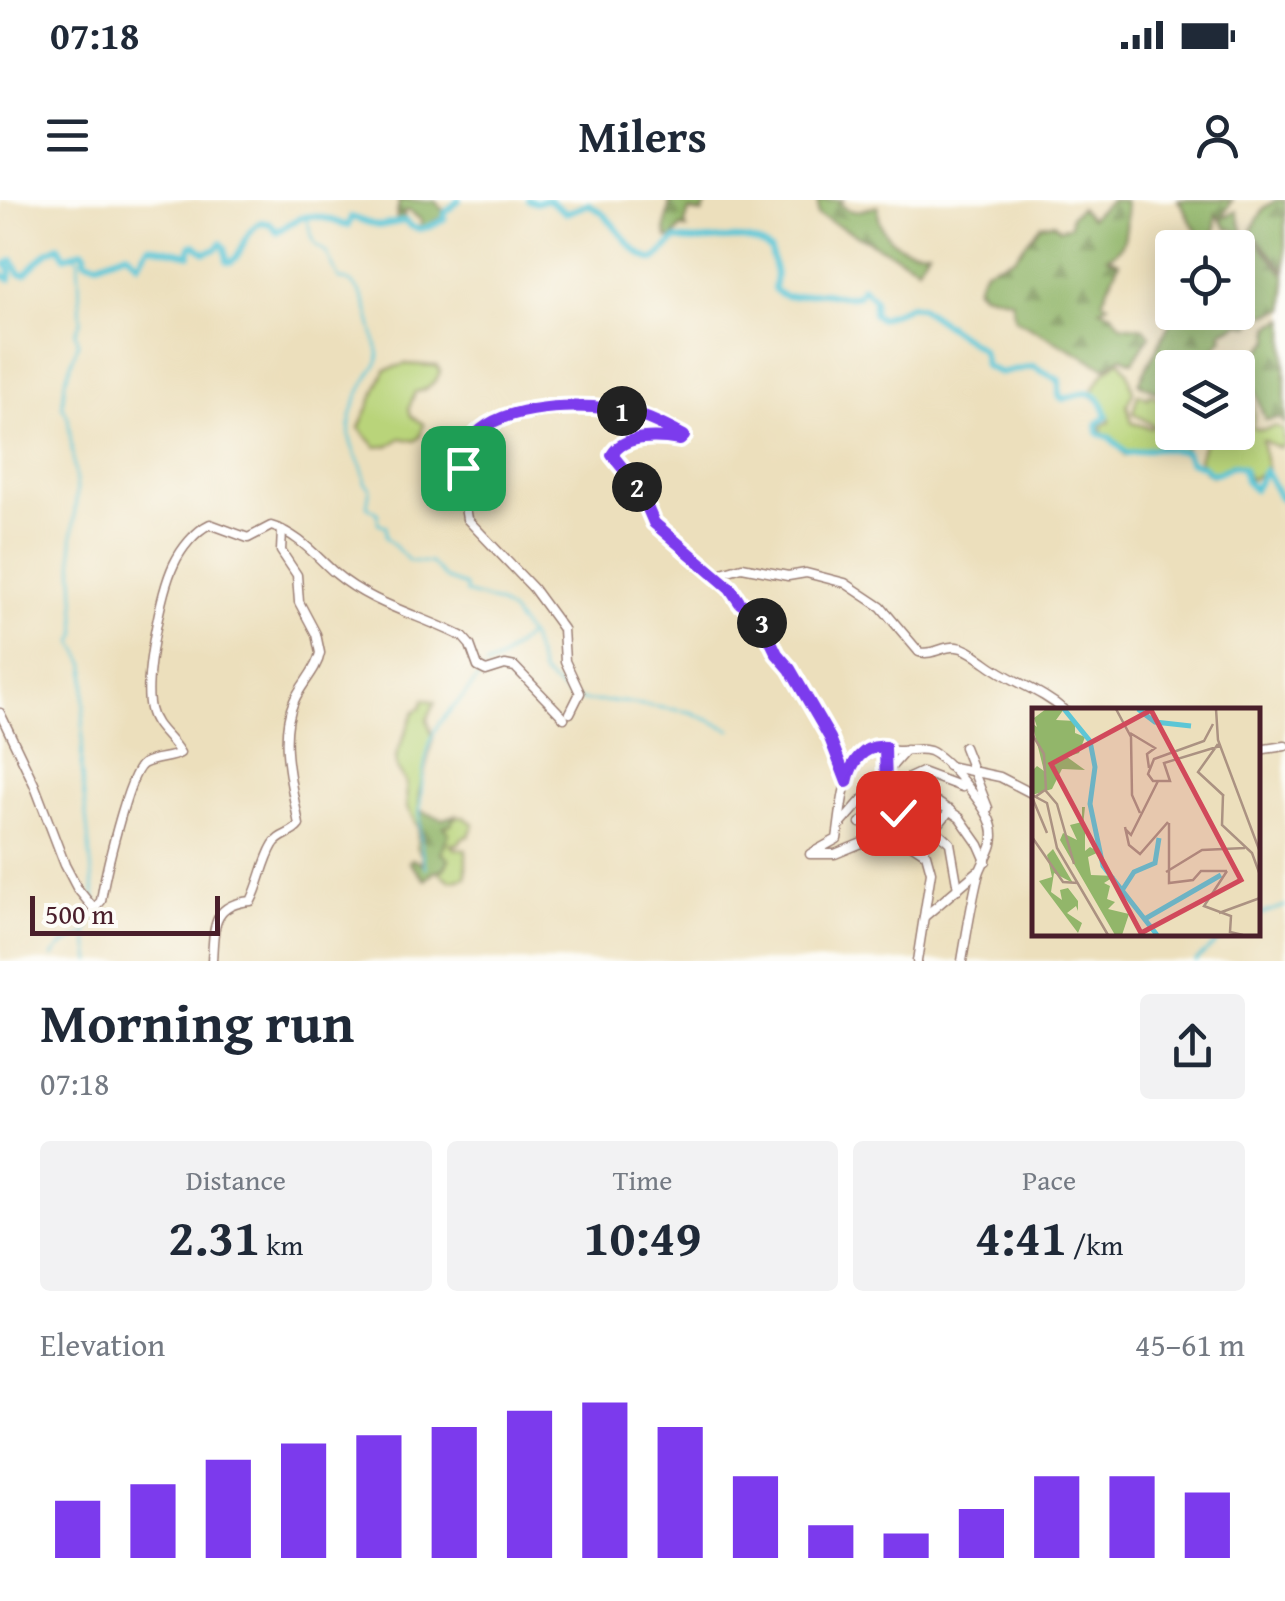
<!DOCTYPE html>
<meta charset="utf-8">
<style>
body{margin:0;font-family:"Gentium Book Plus",serif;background:#f2f2f3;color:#1f2937;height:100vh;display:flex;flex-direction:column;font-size:38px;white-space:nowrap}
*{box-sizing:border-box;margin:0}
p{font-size:32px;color:#747a83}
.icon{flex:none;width:55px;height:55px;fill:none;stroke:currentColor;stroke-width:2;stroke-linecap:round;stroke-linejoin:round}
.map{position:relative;height:761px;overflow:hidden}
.side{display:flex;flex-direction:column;background:#fff;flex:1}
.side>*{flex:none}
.tools{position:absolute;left:1155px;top:30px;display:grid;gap:20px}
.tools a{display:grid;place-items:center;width:100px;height:100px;border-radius:10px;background:#fff;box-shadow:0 5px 25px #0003;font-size:50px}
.scale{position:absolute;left:30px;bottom:25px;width:190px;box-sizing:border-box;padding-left:10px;border:5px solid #4a1f2b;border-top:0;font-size:28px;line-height:35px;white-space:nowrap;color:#4a1f2b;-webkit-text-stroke:8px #fdfcf7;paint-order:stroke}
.pin{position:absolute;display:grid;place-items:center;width:85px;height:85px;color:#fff;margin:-42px;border-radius:20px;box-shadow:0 5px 15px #0006}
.km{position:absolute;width:50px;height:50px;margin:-25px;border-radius:50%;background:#222;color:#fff;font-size:28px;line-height:50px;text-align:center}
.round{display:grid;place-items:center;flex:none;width:105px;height:105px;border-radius:10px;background:#f2f2f3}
.summary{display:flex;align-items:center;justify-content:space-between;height:170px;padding:0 40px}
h1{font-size:55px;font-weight:800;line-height:75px}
.metrics{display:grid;grid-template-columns:repeat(3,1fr);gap:15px;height:170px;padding:10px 40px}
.metrics div{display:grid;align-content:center;border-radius:10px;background:#f2f2f3;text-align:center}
.metrics b{font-size:50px;font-weight:800}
.metrics small{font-size:28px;font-weight:400}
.metrics p{font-size:28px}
.chart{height:280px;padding:20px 40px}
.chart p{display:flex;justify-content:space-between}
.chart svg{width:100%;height:180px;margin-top:10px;stroke:#7c3aed;stroke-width:6}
.status{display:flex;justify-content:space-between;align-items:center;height:70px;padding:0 50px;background:#fff;direction:ltr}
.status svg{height:28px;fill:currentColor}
header{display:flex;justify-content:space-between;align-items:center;height:130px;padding:0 40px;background:#fff;font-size:45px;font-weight:800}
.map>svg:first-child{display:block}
</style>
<div class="status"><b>07:18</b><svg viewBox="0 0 49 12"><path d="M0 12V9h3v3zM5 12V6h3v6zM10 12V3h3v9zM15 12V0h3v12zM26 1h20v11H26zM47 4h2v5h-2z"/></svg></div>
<header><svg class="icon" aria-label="menu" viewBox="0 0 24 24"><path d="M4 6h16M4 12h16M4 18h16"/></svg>Milers<svg class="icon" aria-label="person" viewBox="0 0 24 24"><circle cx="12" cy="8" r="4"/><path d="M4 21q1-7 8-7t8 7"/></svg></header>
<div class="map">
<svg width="1285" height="761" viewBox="0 0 1285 761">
<defs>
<pattern id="forest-firs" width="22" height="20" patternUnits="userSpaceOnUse" patternTransform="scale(2.5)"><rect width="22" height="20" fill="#92b66a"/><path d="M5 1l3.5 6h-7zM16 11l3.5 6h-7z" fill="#799357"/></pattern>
</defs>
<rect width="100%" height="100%" fill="#fdfcf7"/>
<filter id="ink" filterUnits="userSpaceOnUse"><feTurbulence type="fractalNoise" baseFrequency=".01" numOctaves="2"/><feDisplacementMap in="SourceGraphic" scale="20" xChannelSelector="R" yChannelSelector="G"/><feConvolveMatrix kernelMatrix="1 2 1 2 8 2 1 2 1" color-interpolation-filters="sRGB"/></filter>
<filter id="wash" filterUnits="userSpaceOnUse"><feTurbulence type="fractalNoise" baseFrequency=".0048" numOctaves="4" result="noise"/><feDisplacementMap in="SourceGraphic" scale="40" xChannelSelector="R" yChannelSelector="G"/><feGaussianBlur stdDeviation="2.25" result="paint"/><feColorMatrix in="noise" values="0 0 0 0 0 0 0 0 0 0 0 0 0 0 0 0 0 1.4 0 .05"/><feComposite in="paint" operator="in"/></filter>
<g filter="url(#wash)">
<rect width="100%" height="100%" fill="#ecdfbc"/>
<!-- grass -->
<g fill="#b9d47a" stroke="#827a52" stroke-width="2.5">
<path d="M1120,160l8,13 5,19 -6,13 5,18 19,5 2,-3 -20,-12 5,-19 10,4 2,-4 22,12v26l18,1 -7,20 -23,-8 -35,10 -12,-17 -11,-6 -1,-7 9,-3c-1,-10 -7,-22 -20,-26l12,-21z"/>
<path d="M405,164l32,2 3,5c-2,11 -14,20 -25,21l-6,16 2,8 13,8 -4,13 -5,4 -14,-3 -12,8 -13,1 -17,-19 26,-58z"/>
<path d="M1238,176c13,14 19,34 14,52l11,2 12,-4 8,4 1,15 -4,3 -18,-8 6,33 -3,-2 -15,9 -5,-9 -11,-5 -22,10 -8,-5 -5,-12 7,-22 -11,-4h11v3l2,-3 30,-1z"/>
<path d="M424,499l11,3 -8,18 6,17 -14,57 3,62 -5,-9 1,-20 -11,-19 -1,-25 -9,-15 -1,-12 18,-44 7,-5z"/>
<path d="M454,617h9l11,7 -5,12 -6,1 -5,7h-8l4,4 12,2v27l-15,4 -15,-10 9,-3 4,-9 -8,-4 2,-30z"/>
</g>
<!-- forest -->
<g fill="url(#forest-firs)" stroke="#6e6a4a" stroke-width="2.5">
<path d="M399,0l36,1 8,9v7l-24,12 3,-8 -13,-11 -6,3 2,6 -9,3z"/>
<path d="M670,0h38l-6,13 -13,-2 -4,13 2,5 -6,-2 -9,12 -5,-1 -2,-10z"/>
<path d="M818,0h25l-3,3c13,14 22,6 38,3 0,30 21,47 50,44l-10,17 -100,-52z"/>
<path d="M1112,0l13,1c3,21 4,49 -18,56l12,5 -17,39 6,3 -8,5 12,4 9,12 23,3 6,7 -17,27 -11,-5 -16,11 -91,-49 -4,-19 -29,-7 -6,-5 9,-19 30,-12 26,-32 13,-2 6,6 10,-4 1,-9 9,-8 10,10z"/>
<path d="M1178,0h54l-10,19 14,-8 7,22 -2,2 -9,-6 -4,1 -12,-16 -1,17 -9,16z"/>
<path d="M1276,0h9v71l-34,-40 13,-23z"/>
<path d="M1250,33l35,42v34l-27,8 -8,9 -10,-3c-6,6 -13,3 -19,10l2,5 -16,20h-5l-4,9 -26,1 -2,30 -31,-15 36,-70 63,-1 -1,-65z"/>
<path d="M1285,119v105l-5,-6 -15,2 -19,-56 25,-24 -1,-14z"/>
<path d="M420,611l23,8 12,-4 -4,9 -7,2 5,7 -8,20 8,6 -6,11 -9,2 -9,8 -16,-18 3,-3 10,5z"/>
</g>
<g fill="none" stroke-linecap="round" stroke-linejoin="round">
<!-- stream -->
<g stroke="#5cc6d6" stroke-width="2.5">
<path d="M305,16l10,28 11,8 13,27c30,2 32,52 40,75l-1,8c-15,21 -36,57 -26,84 5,16 12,19 13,37l5,5 -3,18 11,7v10l8,3v11l23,24 22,2 15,16 19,7 1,7 32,10 14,10 20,28 10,33 27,22 17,5 36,1 69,10 40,18"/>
<path d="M72,54l6,4 3,63 -6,11 3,11 -13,38 -3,25 6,11 9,73 -5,51 5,93 -3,8 12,23 -5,103 14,134"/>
<path d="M486,466l14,-6 26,-23"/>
<path d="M426,668c-12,-28 -6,-118 13,-144 13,-18 34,-34 43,-53"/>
<path d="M1258,715l27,-9"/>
<path d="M53,756l8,-10 24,-12"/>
<path d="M91,761l-4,-28 8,-23"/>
<path d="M1195,761l31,-27"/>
</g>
<!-- river -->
<g stroke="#5cc6d6" stroke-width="6">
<path d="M528,0l8,3 10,-3"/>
<path d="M549,0l17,13 23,-9c4,4 10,6 14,10 18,15 27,41 51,46l22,-21c31,8 68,-12 95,12l5,24 -2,14c16,16 31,1 50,4 13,2 21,5 34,2l4,-8 12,12 -1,15 7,5 30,-14 10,2 62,43 3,16 15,7 33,-7 26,14v16l4,3c23,-7 36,-12 44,17l-10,8 1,9 11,4 18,16 30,-5 28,4 5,10 13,4 7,7h8l14,-8 11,3 2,12 9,10 11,-20 15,28 5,1"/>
<path d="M0,73l10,6 1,-9 -5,-6 7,-4 7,14h5l22,-22 12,-6 6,11 19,-7 2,3 -2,7 14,3 29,-11 11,12 11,-18 41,9v-9l5,-1 10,8 12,-4 4,-6 4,4 2,14 4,1c13,-8 11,-29 30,-40l10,2 6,8c30,-23 39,-17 71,-6l3,-9 27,9 27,-5c12,15 25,5 40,-2v-6l14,-13"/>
</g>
</g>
</g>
<g filter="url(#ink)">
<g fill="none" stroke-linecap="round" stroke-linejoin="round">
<defs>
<g id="minor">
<path d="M715,375l27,-8 46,9 18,-3 39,10 36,24 38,45c14,4 25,-7 38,-5 11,1 20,10 28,15 26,20 55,27 80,49"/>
<path d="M0,513l34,71 31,81 12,23 17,21 7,-8c3,-22 27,-127 42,-137 11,-7 27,-5 37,-11 -9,-16 -26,-25 -30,-44 -7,-29 11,-118 24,-145 7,-15 21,-33 36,-40l38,14 23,-12c26,7 45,30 64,47 38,32 85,42 128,64l7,8 8,22 8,4 19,-6 10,2 49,51"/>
<path d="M570,513l10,-20 -15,-32 -2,-32 -30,-41 -66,-69 -5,-30 7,-45 24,-23 63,-13h56l38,12 34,17 -1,3c-23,-2 -58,-8 -72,15l28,33 15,35 77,65 9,15 17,10 20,41 13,15 40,68 17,45"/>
<path d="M885,547l1,41 12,27 -12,23"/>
<path d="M964,547l24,61"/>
<path d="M1258,550l27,-4"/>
<path d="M948,566l52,11 35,18"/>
<path d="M898,592l11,-14 13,-6 40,15"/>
<path d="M890,600l8,-8 32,5 30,21 19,27 7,16"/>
<path d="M896,618l30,3 24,22 8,46"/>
<path d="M860,623l31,-19"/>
<path d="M840,625l66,-75"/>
<path d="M923,651l11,-21 16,-20"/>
<path d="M924,717l53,-45"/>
<path d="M212,761c2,-34 0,-57 39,-60 9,-17 12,-39 22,-56 6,-11 19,-10 26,-20 -7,-40 -21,-86 -5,-124 7,-17 23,-31 26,-48l-4,-19 -17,-32 -2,-27 -16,-24 1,-21"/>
<path d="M917,761l14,-89 -5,-18 -15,-10 -32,-8 -44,18h-25l27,-15c4,-24 5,-62 21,-81 14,-17 25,-7 42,-7 12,0 18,-4 30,0 17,7 58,57 62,76 5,22 -10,32 -14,50 -7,28 -11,56 -16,84"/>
</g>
</defs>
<!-- minor casing -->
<use href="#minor" stroke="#9b7f74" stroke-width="11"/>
<!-- minor -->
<use href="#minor" stroke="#fff" stroke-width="8"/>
</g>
</g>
<g fill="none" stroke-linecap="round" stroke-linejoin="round" filter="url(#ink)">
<defs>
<path id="route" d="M463,268c1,-7 2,-15 5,-22 21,-42 104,-42 144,-37 24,2 51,16 72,27l-4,4c-22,-4 -56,-6 -68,15l27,33 15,35 76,65 10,15 17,10 20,41 13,15 40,69 17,44c4,-19 16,-38 38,-35l1,41 12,25"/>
</defs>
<!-- route casing -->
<use href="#route" stroke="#fff" stroke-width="20"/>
<!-- route -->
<use href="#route" stroke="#7c3aed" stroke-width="12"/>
</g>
<!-- overview -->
<g transform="translate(1032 508)">
<rect width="228" height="228" fill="#ecdfbc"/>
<path d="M14,1h18l-8,11 19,1v12l10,4 -6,16 -12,4 18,13 -23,-1 -10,20 -20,6v-24l5,-5 7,5 -12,-48 5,4 -3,-9zM50,99h3l-2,19 8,10 -6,-3v18l5,-4 9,5 -11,5 3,18 24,1 -11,7 6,3 -3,13 8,3 -7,7 21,5 -7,21h-7l-55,-95 3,-7 14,7 -7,-15 12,-3zM21,141l20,34 -19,-10 -3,19 11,8 -2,-10 8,-2 10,13v10l-2,-5 -9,7 15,10 -4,10 -39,-52 13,-4 -5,-22z" fill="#92b66a"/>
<path fill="none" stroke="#5cc6d6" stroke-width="5" d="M32,1l26,32 5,26 -5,37 13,62 54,69M106,1l17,13 36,4M89,184l13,-20 21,-9 4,-25M111,212l78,-45"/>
<path fill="none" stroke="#ab9282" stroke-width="2.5" d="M84,1l15,28 1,58 8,18M184,1l2,31 42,112M181,16l-9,17 -50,18 -6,15 5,7h17l-6,-18 56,-17M98,25l25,15 -8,6 2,14M0,26l12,20 2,36M186,36l-20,28 26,24M0,87l15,8 10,45 51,87M191,87l-1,30 30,28 8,22M0,89l15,36M3,89l10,-7 12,14 17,60M137,115v60l24,-3 8,-9h26M93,119l4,18 11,9 28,-32M93,121l6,6 27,-54M0,129l31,45 15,1M195,163l-23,35 27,10 -1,16 13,3M134,164l36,-22 43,-2M187,205l41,-15"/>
<path fill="#d1495b" fill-opacity="0.15" stroke="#d1495b" stroke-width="5" d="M119,2l90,170 -100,53 -90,-169z"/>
<rect width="228" height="228" fill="none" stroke="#4a1f2b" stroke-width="5"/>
</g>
</svg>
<div class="tools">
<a><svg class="icon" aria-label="locate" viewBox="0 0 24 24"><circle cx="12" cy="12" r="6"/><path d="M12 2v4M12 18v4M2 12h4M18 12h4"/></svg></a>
<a><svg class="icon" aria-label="layers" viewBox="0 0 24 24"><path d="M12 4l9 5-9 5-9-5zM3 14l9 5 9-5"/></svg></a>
</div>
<div class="scale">500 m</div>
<div class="pin" style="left:463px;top:268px;background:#1e9e55"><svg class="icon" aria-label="arrive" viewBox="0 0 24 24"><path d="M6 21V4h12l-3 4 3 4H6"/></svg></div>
<div class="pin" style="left:898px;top:613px;background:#d93025"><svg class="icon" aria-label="check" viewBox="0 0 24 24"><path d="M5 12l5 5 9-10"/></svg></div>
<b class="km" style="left:622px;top:211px">1</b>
<b class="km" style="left:637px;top:287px">2</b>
<b class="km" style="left:762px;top:423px">3</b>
</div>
<section class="side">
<div class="summary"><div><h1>Morning run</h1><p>07:18</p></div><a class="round"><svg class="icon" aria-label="share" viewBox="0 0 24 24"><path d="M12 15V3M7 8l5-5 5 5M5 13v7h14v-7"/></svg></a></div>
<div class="metrics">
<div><p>Distance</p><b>2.31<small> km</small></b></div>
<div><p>Time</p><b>10:49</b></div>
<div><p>Pace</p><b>4:41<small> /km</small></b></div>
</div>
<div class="chart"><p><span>Elevation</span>45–61 m</p>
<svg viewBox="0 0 160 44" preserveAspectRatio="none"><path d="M5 44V30M15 44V26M25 44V20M35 44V16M45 44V14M55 44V12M65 44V8M75 44V6M85 44V12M95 44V24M105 44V36M115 44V38M125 44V32M135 44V24M145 44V24M155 44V28"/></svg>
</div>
</section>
